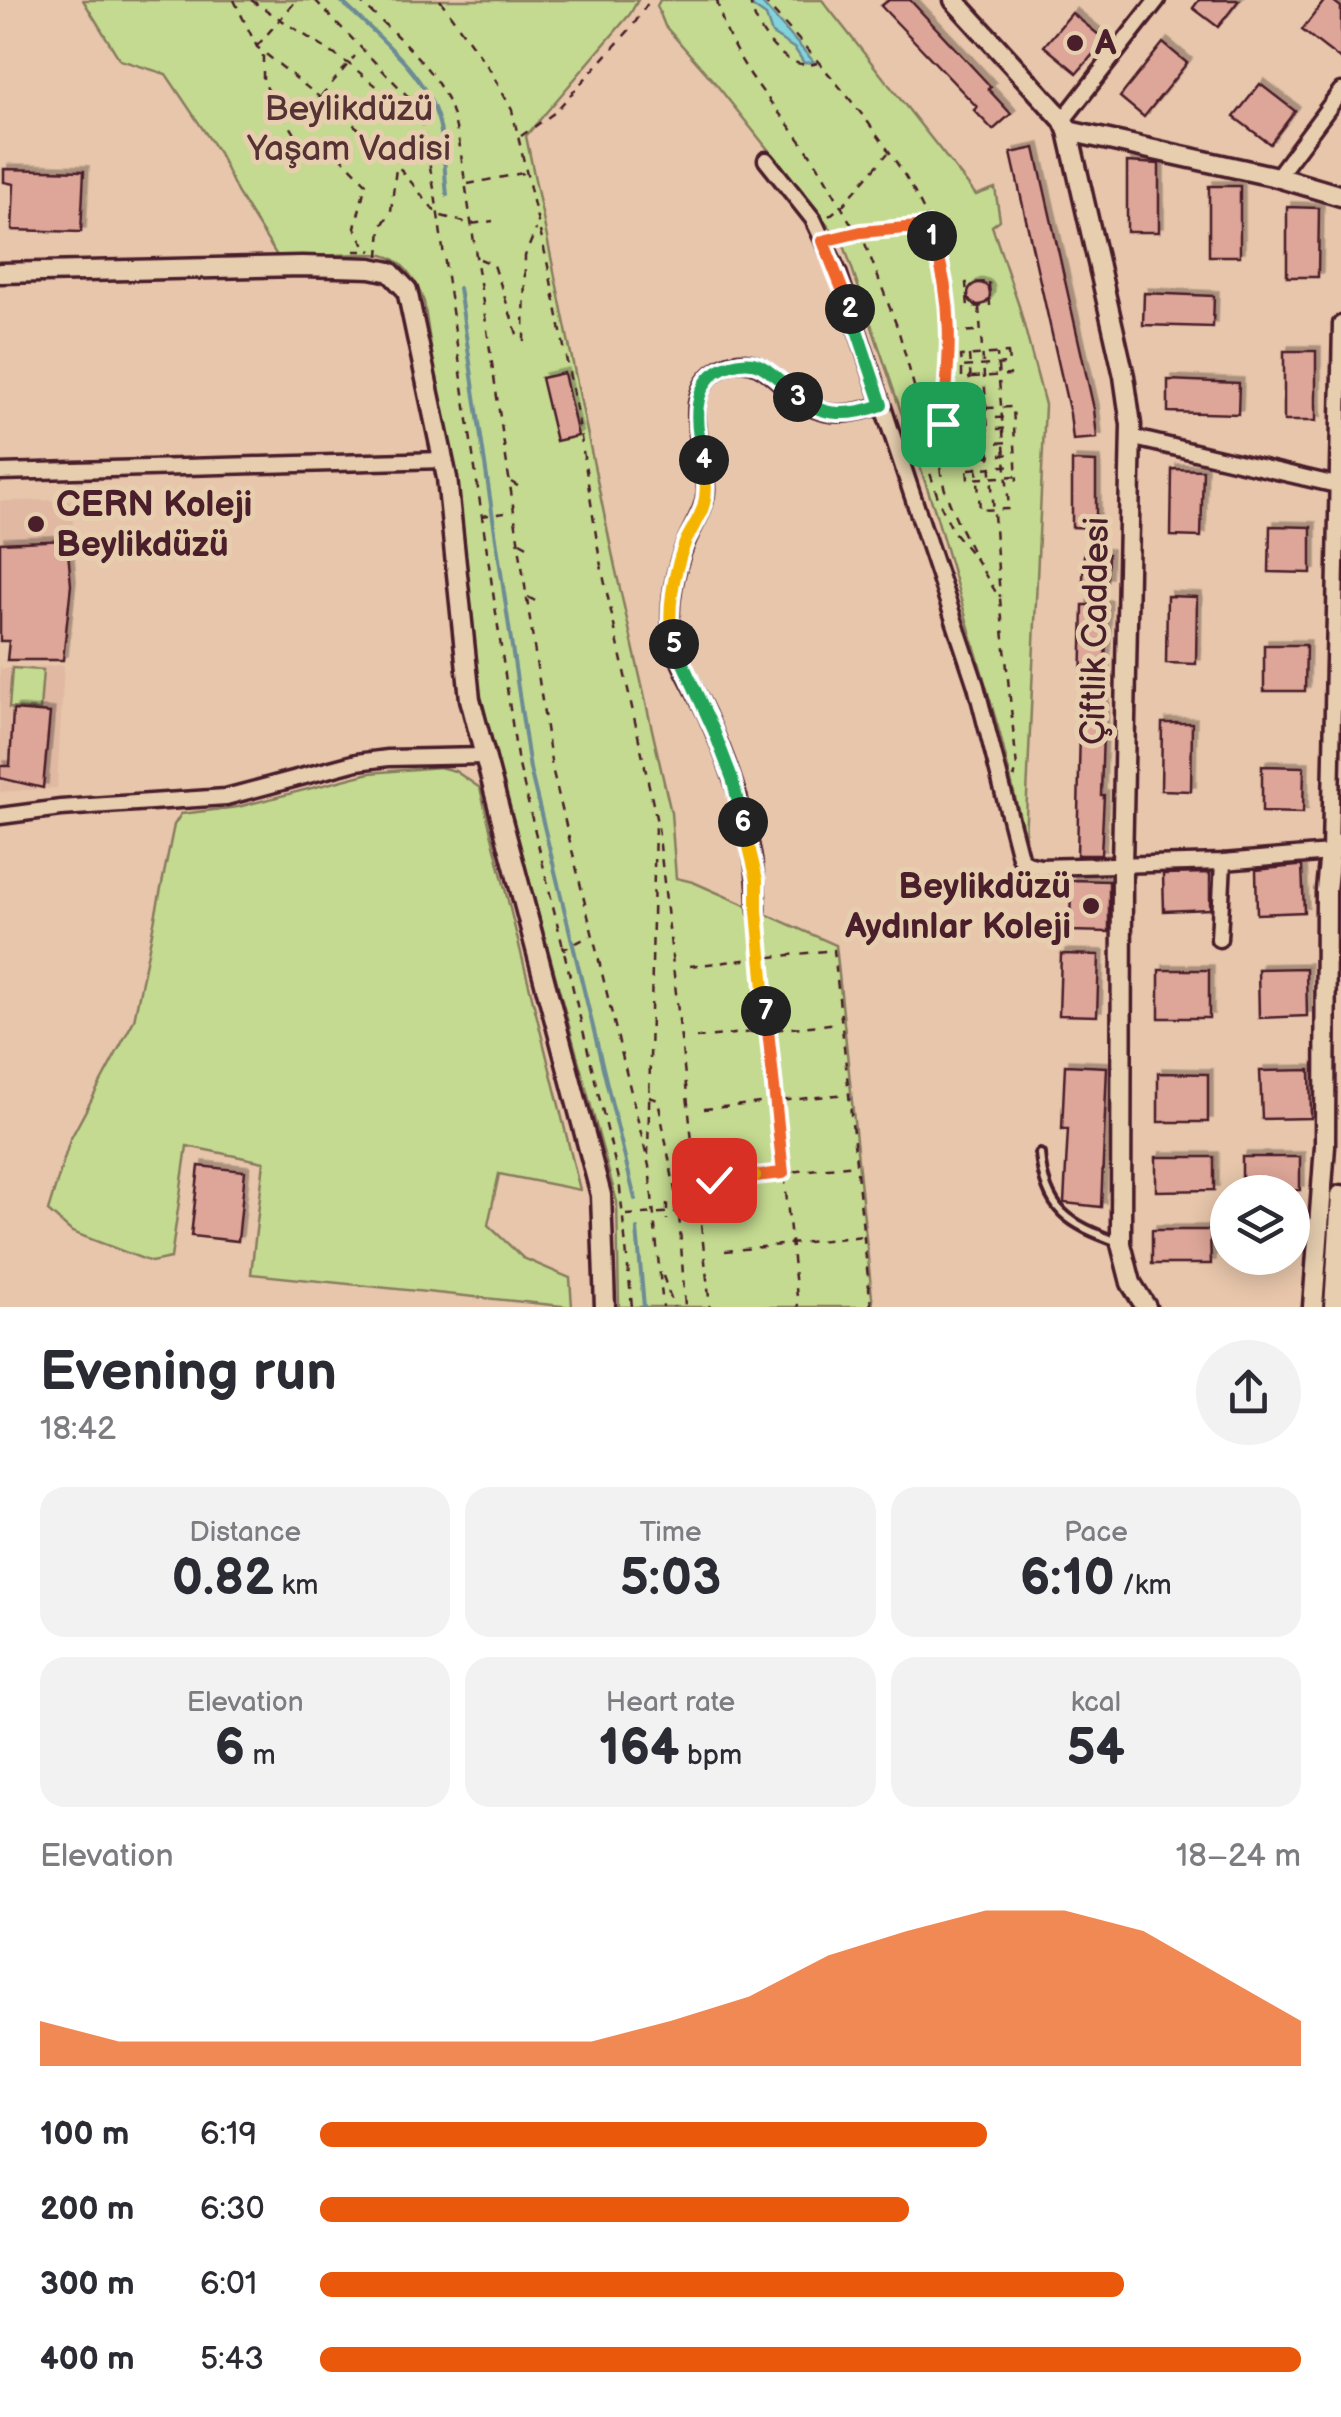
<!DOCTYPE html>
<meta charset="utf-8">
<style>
body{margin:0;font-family:"Balsamiq Sans",sans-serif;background:#f2f2f3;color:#2b2b33;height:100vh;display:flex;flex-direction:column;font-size:38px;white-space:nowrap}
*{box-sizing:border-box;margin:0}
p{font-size:32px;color:#7c7c81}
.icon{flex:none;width:55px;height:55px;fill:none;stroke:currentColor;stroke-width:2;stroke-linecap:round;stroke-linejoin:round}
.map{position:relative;height:1307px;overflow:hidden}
.side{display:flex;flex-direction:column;background:#fff;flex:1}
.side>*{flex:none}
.tools{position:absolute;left:1210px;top:1175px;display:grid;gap:20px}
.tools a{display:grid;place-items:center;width:100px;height:100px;border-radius:50%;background:#fff;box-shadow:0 5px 25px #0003;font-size:50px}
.pin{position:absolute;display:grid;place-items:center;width:85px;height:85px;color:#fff;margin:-42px;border-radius:20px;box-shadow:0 5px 15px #0006}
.km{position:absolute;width:50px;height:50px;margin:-25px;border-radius:50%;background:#222;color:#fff;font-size:28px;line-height:50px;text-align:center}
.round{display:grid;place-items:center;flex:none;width:105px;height:105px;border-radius:52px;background:#f2f2f3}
.summary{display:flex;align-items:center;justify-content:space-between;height:170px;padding:0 40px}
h1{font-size:55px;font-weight:700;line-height:75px}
.stats{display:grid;grid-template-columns:repeat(3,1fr);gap:15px;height:170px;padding:10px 40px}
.stats div{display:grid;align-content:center;border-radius:25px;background:#f2f2f3;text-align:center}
.stats b{font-size:50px;font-weight:700}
.stats small{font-size:28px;font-weight:400}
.stats p{font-size:28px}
.chart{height:280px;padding:20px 40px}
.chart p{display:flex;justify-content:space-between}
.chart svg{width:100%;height:180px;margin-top:10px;fill:#ea580c;opacity:.7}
ul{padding:0 40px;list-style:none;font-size:32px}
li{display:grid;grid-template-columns:160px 120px 1fr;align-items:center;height:75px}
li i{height:25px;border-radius:12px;background:#ea580c}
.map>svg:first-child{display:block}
</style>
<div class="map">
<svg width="1341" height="1307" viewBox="0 0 1341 1307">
<defs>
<filter id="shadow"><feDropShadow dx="4.5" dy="-4.5" stdDeviation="0" flood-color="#0004"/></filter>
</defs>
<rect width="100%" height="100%" fill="#e7c6ab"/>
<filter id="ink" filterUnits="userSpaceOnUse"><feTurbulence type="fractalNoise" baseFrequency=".01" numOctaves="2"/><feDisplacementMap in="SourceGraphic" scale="20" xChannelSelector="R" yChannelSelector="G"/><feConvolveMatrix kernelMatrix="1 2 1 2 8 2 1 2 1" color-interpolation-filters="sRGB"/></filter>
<g filter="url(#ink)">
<!-- built -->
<g fill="#e1b9a3">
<path d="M74,500l-3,85 -71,-3v-81z"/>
<path d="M0,664l1,5 63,-4 -7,123 -57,4z"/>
</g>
<!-- green -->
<g fill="#c4da90" stroke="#877c5e" stroke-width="2.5">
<path d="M83,0h555l-8,14 -104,122 89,431 56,246 5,65 17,4 143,63 37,362h-254l-2,-105 -144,-528 -24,-206 -25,-166c-7,-19 -20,-42 -41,-47 -19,-4 -81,3 -104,4l-42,-67 -18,-39 -53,-79 -46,-14z"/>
<path d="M660,0h162l154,195 19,-7 5,32 -8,6 27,80 26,99 -20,434 -25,-105 -65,-223 -91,-266 -128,-161 -51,-58 -8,-20z"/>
<path d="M12,668l31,2 -3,40 -31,-2z"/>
<path d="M439,767l16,4 25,17 100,402 -81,-16 -11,51 35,33 47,20 2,29 -321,-33 13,-112 -77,-16 -16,112 -20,4 -79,-30 -24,-21 22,-71 64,-120 40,-195 7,-11 57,-7 132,-34z"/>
</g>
<!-- water -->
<path fill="#82d3db" stroke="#6c8b95" stroke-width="2.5" d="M752,0h7l55,62 -10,1 -9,-14 -23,-15 -6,-18 -13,-9z"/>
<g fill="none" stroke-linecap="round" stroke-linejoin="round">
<!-- stream -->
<g stroke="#6c8b95" stroke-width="4">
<path d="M340,0c36,35 86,72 99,123 6,23 5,48 8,72"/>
<path d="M459,288l71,481 105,430"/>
<path d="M637,1229l7,78"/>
</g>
</g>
<!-- building -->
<g fill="#dda698" stroke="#4a1f2b" stroke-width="2.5" filter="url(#shadow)">
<path d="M889,0h21l81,87 -3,2 23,25 -18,16 -19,-20 3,-3 -96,-101z"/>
<path d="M1199,0h40l-21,27 -25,-19z"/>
<path d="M1325,0h7l9,7v53l-39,-30z"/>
<path d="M1072,13l33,27 -28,33 -33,-27z"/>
<path d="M1163,43l24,20 -43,54 -24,-20z"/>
<path d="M1260,84l35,27 -25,33 -36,-27z"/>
<path d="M1035,148l59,261 3,29 -24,2 -3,-26 -59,-261z"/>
<path d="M1127,162l32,2v68h-32z"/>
<path d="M4,169l80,2 -3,61 -69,-2 2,-46 -10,-2z"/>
<rect x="1209" y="186" width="31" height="70"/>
<path d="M1287,207l32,1 -1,69h-31z"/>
<circle cx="979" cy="294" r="11"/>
<path d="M1144,293l70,3 -1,31 -70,-2z"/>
<rect x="1284" y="351" width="32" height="70"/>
<path d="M564,373l14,63 -22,5 -15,-63z"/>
<path d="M1168,380l71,3 -1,31 -70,-2z"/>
<path d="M1072,461l24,1v66l-24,-1z"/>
<path d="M1172,469l31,1 -2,67 -30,-1z"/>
<path d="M1270,526l41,1v46l-42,-1z"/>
<path d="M67,540l4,45 -8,75h-56l2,-19h-9v-98z"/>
<path d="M1084,553l24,1 -1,28 -24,-1z"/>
<path d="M1167,596l30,1 -1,67 -30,-1z"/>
<path d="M1083,605h24l-6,190h3l-3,60h-24z"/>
<path d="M1264,645h42l-1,46h-41z"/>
<path d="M13,710l37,3 -7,75 -43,-10v-12h10z"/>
<path d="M1162,723h30l-1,68 -30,-1z"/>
<path d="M1262,766l42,1 -1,46 -41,-1z"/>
<path d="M1297,866h5l2,46 -47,2 -1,-44z"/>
<path d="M1210,873v36l-46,2 -1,-37z"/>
<path d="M1071,880l38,1v51l-39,-1z"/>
<path d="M1061,954l38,1 -2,61 -38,-1z"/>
<path d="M1306,968l1,48 -48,2 -1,-49z"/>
<rect x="1159" y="970" width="50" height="48"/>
<path d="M1065,1065l42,2 -6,140 -37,-4 4,-74h-6z"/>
<path d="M1310,1070l1,48 -49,1 -2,-48z"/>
<path d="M1158,1073l50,1v48h-50z"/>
<path d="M1156,1157h58v33l-58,1z"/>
<path d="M1242,1157h58v33l-58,1z"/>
<path d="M199,1166l46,5 -7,70 -47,-5z"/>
<path d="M1152,1230h58l1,34h-59z"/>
</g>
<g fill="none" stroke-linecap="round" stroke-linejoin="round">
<defs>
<path id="service" d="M1040,1154c5,57 29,70 78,88"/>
<g id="minor">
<path d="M1063,120l94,-120"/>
<path d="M766,160l47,59 25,53 138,414 44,171 7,7 13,3 183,-5 107,-9"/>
<path d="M1277,177l64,-86"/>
<path d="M1130,437l211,49"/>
<path d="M0,472l444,-12"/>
<path d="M0,816l61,-8 165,-11 131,-35 31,-4 96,-2"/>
<path d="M1330,853l11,-529"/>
<path d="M757,911c1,-66 -24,-138 -51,-198 -11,-24 -29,-50 -34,-76 -5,-30 3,-69 15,-97 7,-16 18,-31 19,-49 1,-40 -32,-101 19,-125 40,-18 59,31 90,43 23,9 45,3 67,-4"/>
<path d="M1219,939l4,-77"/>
</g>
<g id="tertiary">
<path d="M954,0l109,120 5,11 56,245 7,49 -9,441 -1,378 10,39 15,24"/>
<path d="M1068,131l209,46 64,19"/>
<path d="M0,273l302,-7 69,2 19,4 17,18 40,188 23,221 131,496 4,112"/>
</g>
<g id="secondary">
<path d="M1313,1307l12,-161 1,-256 4,-37 11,-9"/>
<path d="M1334,1307l7,-112"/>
</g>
</defs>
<!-- service casing -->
<use href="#service" stroke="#4a1f2b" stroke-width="14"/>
<!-- minor casing -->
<use href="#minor" stroke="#4a1f2b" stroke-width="21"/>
<!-- tertiary casing -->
<use href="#tertiary" stroke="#4a1f2b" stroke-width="25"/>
<!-- secondary casing -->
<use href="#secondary" stroke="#4a1f2b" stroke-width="25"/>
<!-- path -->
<g stroke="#4a1f2b" stroke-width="2.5" stroke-dasharray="8 8" stroke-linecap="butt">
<path d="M234,0l23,47 127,102 54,66 33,9 22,-3"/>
<path d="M251,0l98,64 71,57"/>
<path d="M315,0l104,108 16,86 82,563 102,422 13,128"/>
<path d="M358,0c32,30 72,62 90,102 5,12 8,26 11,39l93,627 97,398 14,141"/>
<path d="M440,0l50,70 22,40 36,156 30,152 22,143 58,266 52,480"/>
<path d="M717,0c13,64 60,105 95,157 16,23 28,49 43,73l6,3 37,96 16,57 16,87 10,31 13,27 22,27 25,41 17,169 -3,10"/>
<path d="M750,0c3,27 35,74 67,63"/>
<path d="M763,0c66,74 172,183 184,285 4,30 3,62 1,92 -1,20 -5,40 -4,61 -15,34 14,84 29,115"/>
<path d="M257,46l38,-44"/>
<path d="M263,55v25l5,10 40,65h31l27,28 -11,45 9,16 8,7"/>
<path d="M321,96l34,-40"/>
<path d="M521,136l33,-23 78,-86 18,-27"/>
<path d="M468,184l60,-12"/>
<path d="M829,216l14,-11 45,-52"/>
<path d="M835,238l94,-12 13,-6"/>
<path d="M354,251h17"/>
<path d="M379,256l2,-29 10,-16 5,-43"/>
<path d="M480,259l14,6 23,69 7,6 1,-84 11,-27"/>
<path d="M989,282l1,24 -22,1 -2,-24z"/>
<path d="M979,307l21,290"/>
<path d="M951,332l27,-1"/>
<path d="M1008,353l1,11 -47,3 -1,-11z"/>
<path d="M969,355l11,155 29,-1 -12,-155"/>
<path d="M962,369v10l8,-1"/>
<path d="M972,377l38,-2 -1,-9"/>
<path d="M964,420l47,-3"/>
<path d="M965,431l47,-3"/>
<path d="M966,444l47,-2"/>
<path d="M968,457l47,-3"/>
<path d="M969,469l47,-4"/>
<path d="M1016,476l-48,3 -7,-70 52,-2 4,74"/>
<path d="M511,482l10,6"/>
<path d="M481,516l32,-4"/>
<path d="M520,542l11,6"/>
<path d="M528,597l11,6"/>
<path d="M758,922l40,385"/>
<path d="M563,946l1,3 26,-13"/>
<path d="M690,966l144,-16 37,357"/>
<path d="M696,1038l143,-15"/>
<path d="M649,1097l9,3 21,112 6,95"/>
<path d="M704,1109l142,-15"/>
<path d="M648,1155l7,-332"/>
<path d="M714,1180l142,-15"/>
<path d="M667,1203v17"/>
<path d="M626,1215l52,-3"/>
<path d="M725,1251l138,-15"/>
<path d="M663,1276l11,31"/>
</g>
<!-- service -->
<use href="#service" stroke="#e6ceaf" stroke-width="6"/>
<!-- minor -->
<use href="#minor" stroke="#e6ceaf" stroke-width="14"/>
<!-- tertiary -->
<use href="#tertiary" stroke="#e6ceaf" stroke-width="18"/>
<!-- secondary -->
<use href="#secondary" stroke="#e6ceaf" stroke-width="18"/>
</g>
</g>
<g fill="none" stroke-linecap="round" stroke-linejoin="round" filter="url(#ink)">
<defs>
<path id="split-1" d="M932,236c23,64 18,122 11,188"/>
<path id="split-2" d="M850,309l-27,-68 38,-9 67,-6 4,10"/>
<path id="split-3" d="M798,397c26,21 53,19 84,8l-32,-96"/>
<path id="split-4" d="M704,460c-9,-33 -16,-83 27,-95 10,-3 21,-4 30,1 14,8 26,21 37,31"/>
<path id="split-5" d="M674,644c-9,-29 0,-72 11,-101 5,-12 14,-23 18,-36 5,-15 2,-31 1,-47"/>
<path id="split-6" d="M674,644l40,87 18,47 11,44"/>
<path id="split-7" d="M743,822l14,58v31l9,100"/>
<path id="split-8" d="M755,1176l28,-3 -17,-162"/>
<path id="split-9" d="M714,1180l41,-4"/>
</defs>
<!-- split-1 casing -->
<use href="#split-1" stroke="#fff" stroke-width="20"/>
<!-- split-2 casing -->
<use href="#split-2" stroke="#fff" stroke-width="20"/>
<!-- split-3 casing -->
<use href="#split-3" stroke="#fff" stroke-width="20"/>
<!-- split-4 casing -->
<use href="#split-4" stroke="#fff" stroke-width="20"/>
<!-- split-5 casing -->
<use href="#split-5" stroke="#fff" stroke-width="20"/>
<!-- split-6 casing -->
<use href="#split-6" stroke="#fff" stroke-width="20"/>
<!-- split-7 casing -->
<use href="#split-7" stroke="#fff" stroke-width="20"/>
<!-- split-8 casing -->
<use href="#split-8" stroke="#fff" stroke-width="20"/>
<!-- split-9 casing -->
<use href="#split-9" stroke="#fff" stroke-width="20"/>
<!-- split-1 -->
<use href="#split-1" stroke="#f0652b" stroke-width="12"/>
<!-- split-2 -->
<use href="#split-2" stroke="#f0652b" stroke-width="12"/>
<!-- split-3 -->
<use href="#split-3" stroke="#22a559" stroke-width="12"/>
<!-- split-4 -->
<use href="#split-4" stroke="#22a559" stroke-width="12"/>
<!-- split-5 -->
<use href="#split-5" stroke="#f5b400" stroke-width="12"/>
<!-- split-6 -->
<use href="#split-6" stroke="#22a559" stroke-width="12"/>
<!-- split-7 -->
<use href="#split-7" stroke="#f5b400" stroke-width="12"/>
<!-- split-8 -->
<use href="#split-8" stroke="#f0652b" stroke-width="12"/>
<!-- split-9 -->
<use href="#split-9" stroke="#f5b400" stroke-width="12"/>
</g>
<!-- markers -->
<g fill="#4a1f2b" stroke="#e6ceaf" stroke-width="4">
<circle cx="1075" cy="43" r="10"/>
<circle cx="36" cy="524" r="10"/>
<circle cx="1091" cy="906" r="10"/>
</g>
<g text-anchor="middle" stroke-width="10" stroke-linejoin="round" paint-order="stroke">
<!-- poi labels -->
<g font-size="35" font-weight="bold" fill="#4a1f2b" stroke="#e6ceaf" text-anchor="start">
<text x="1095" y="55">A</text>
<text x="56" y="516">CERN Koleji<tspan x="56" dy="40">Beylikdüzü</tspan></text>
<text x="1071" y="898" text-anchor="end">Beylikdüzü<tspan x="1071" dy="40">Aydınlar Koleji</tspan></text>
</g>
<!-- park labels -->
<g font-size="35" fill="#563235" stroke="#e6ceaf">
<text x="349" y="120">Beylikdüzü<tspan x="349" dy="40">Yaşam Vadisi</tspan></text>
</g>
<!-- street labels -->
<g font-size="35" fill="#4a1f2b" stroke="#e6ceaf">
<text transform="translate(1094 631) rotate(-89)" y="12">Çiftlik Caddesi</text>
</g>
</g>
</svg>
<div class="tools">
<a><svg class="icon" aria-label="layers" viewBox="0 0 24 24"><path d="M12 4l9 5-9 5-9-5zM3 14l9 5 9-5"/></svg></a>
</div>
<div class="pin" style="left:943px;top:424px;background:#1e9e55"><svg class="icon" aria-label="arrive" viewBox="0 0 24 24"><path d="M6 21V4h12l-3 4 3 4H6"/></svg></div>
<div class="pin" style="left:714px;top:1180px;background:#d93025"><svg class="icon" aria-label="check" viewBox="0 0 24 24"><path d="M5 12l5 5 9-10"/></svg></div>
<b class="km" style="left:932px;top:236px">1</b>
<b class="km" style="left:850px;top:309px">2</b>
<b class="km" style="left:798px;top:397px">3</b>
<b class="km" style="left:704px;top:460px">4</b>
<b class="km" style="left:674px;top:644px">5</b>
<b class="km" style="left:743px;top:822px">6</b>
<b class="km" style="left:766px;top:1011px">7</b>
</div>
<section class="side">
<div class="summary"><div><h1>Evening run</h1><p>18:42</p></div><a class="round"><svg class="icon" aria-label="share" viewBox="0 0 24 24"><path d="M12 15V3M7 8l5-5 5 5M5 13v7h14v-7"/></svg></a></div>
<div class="stats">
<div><p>Distance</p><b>0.82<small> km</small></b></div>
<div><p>Time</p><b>5:03</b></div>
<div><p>Pace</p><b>6:10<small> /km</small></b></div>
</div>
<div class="stats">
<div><p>Elevation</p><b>6<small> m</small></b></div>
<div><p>Heart rate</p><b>164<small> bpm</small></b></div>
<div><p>kcal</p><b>54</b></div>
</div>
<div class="chart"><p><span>Elevation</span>18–24 m</p>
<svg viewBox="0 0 160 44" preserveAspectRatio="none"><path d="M0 44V33L10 38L20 38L30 38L40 38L50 38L60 38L70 38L80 33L90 27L100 17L110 11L120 6L130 6L140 11L150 22L160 33V44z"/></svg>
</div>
<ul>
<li><b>100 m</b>6:19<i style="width:68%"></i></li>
<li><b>200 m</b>6:30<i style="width:60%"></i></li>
<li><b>300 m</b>6:01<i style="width:82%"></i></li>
<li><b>400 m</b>5:43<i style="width:100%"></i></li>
</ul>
</section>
